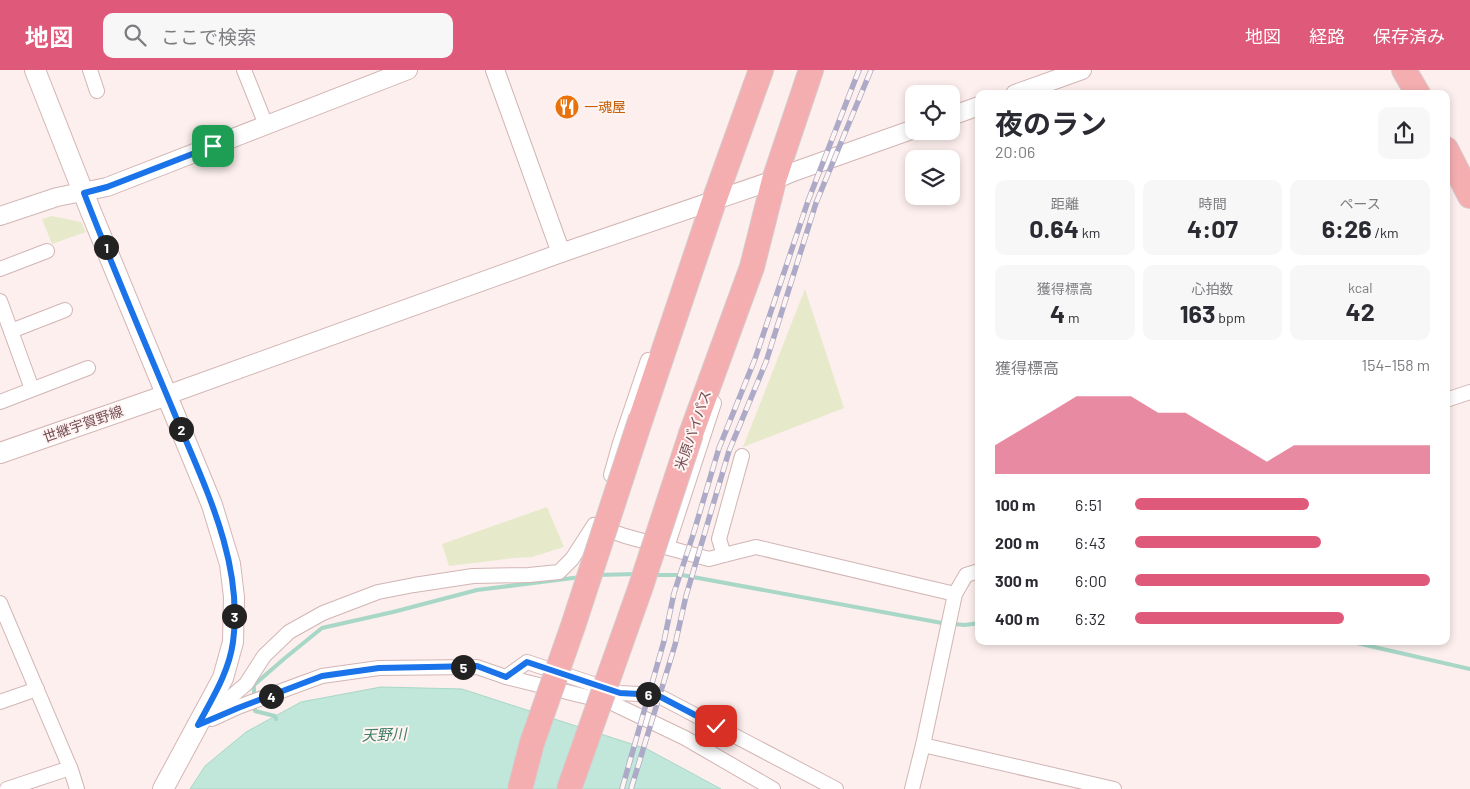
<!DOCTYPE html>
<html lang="ja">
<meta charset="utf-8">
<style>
body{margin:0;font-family:Barlow,"Noto Sans JP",sans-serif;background:#f7f7f7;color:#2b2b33;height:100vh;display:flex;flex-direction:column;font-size:19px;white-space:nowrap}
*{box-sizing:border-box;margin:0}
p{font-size:16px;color:#7c7c81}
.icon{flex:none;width:28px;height:28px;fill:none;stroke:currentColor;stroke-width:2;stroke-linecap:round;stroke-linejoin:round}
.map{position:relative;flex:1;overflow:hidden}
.drawer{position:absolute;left:975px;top:20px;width:475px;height:555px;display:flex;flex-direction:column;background:#fff;border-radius:10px;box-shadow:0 2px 8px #0003}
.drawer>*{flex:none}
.fabs{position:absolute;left:905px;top:15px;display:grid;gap:10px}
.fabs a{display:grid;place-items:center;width:55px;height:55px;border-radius:10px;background:#fff;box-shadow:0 2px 8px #0003;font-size:25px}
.pin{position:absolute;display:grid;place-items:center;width:42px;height:42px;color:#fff;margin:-21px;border-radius:10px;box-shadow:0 2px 8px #0006}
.km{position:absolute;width:25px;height:25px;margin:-12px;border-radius:50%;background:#222;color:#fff;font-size:14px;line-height:25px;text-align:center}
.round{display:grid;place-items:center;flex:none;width:52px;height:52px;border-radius:10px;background:#f7f7f7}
.headline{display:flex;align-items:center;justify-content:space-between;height:85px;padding:0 20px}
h1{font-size:28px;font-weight:700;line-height:38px}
.figures{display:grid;grid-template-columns:repeat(3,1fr);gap:8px;height:85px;padding:5px 20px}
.figures div{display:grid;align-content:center;border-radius:10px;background:#f7f7f7;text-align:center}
.figures b{font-size:25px;font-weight:700}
.figures small{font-size:14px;font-weight:400}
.figures p{font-size:14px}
.chart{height:140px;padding:10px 20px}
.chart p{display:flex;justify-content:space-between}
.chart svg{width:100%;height:90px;margin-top:5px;fill:#df597a;opacity:.7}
ul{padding:0 20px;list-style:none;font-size:16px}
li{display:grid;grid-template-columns:80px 60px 1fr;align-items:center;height:38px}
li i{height:12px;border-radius:6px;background:#df597a}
header{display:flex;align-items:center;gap:30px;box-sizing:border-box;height:70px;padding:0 25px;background:#df597a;color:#fff}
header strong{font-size:24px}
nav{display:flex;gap:28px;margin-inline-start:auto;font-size:18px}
.search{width:350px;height:45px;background:#f7f7f7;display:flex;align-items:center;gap:12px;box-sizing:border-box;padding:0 18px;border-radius:10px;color:#7c7c81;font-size:19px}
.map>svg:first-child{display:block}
</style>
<header>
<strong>地図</strong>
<div class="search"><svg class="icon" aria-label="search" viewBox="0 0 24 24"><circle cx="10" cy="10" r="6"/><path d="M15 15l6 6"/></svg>ここで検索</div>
<nav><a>地図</a><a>経路</a><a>保存済み</a></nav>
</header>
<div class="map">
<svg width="1470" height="719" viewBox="0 0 1470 719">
<rect width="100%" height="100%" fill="#fcefed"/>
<!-- green -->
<g fill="#e6eacb">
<path d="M52,146l29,6 5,10 -34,12 -10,-25z"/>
<path d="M805,219l39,119 -101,39z"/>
<path d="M547,437l17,40 -32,10 -18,1 -65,8 -7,-22z"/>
</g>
<!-- water -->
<path fill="#c1e6da" stroke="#a8d7c8" d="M381,617l81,2 185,60 74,40h-531l15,-23 41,-34 55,-30z"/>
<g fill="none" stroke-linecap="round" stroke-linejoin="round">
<!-- stream -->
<g stroke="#a8d7c8" stroke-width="4">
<path d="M598,505l38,-1"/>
<path d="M653,505h29l260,48 23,2 14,-2"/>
<path d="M1348,571l122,28"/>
<path d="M254,627v-12l31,-27 37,-30 71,-16 84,-22 104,-13"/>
<path d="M255,634v7l20,5 1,3"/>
</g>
<defs>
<g id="minor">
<path d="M90,0l7,21"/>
<path d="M244,0l22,55"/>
<path d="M0,199l47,-18"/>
<path d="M0,231l32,88"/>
<path d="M11,261l54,-21"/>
<path d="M1446,330l24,-8"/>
<path d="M0,332l88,-34"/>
<path d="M611,405l9,-32 28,-83"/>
<path d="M667,477l47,-144"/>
<path d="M724,485l32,-8 199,47"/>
<path d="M0,533l71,167 6,19"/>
<path d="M506,607l21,-15 93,31 37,2 179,94"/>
<path d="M0,632l37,-13"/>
<path d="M212,649l26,-12 84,-31 57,-8 98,-1 29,10 106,26 73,35 88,51"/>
<path d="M204,650l42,-36 18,-28 25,-24 34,-19 55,-21 36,-7 59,-9 56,-1 30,-3 13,-13 22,-34 31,11 84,23 15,-4 -5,-16 23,-83"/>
<path d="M923,675l191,44"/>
<path d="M7,719l63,-21"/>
<path d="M912,719l11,-44 32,-151 11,-19 13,-4"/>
</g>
<g id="tertiary">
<path d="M495,0l66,183"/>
<path d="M1015,24l67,-24"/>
<path d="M951,46l28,-10"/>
<path d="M0,146l57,-19 50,-10 301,-117"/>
<path d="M167,325l394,-142 213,-73 19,-8 121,-43"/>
</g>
<g id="secondary">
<path d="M35,0l56,142 121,293 18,59 4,33 -1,45 -10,36 -60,111"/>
<path d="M0,383l167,-58"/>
</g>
<g id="trunk">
<path d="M1404,0l14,24"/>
<path d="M1446,79l24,47"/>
<path d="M641,348l73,-217 47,-131"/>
<path d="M691,364l61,-167 22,-87 37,-110"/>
</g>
</defs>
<!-- minor casing -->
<use href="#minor" stroke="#d2b5b5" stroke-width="16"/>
<!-- tertiary casing -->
<use href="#tertiary" stroke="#d2b5b5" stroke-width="20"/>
<!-- secondary casing -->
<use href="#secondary" stroke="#d6b5b5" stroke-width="22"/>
<!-- trunk casing -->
<use href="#trunk" stroke="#d6cacc" stroke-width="26"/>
<!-- minor -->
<use href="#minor" stroke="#fff" stroke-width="14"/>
<!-- tertiary -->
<use href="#tertiary" stroke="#fff" stroke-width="18"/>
<!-- secondary -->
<use href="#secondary" stroke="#fff" stroke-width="20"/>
<!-- trunk -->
<use href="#trunk" stroke="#f5aeb0" stroke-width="24"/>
<defs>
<g id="rail">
<path d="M622,719l42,-148 10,-48 19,-58 26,-87 36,-89 53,-158 51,-131"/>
<path d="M631,719l44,-144 11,-49 43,-145 37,-89 50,-159 55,-133"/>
</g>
</defs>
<!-- rail casing -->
<use href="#rail" stroke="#acaac7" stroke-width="5.5"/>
<!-- rail -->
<use href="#rail" stroke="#fef5f3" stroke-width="4" stroke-dasharray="11" stroke-linecap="butt"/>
<defs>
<g id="trunk-bridge">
<path d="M520,719l12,-46 41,-117 68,-208"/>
<path d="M569,719l71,-200 51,-155"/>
</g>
</defs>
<!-- trunk-bridge casing -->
<use href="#trunk-bridge" stroke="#d6cacc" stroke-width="26" stroke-linecap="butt"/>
<!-- trunk-bridge -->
<use href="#trunk-bridge" stroke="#f5aeb0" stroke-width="24"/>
</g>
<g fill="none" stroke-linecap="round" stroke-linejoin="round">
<defs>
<path id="route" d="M213,76l-106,41 -23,6c28,73 59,145 89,217 30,73 71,151 60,232 -4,30 -21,57 -35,83l40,-17 84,-32 57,-8 98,-2 29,11 21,-15 93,31 37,2 59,31"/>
</defs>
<!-- route casing -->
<use href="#route" stroke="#fff" stroke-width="10"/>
<!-- route -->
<use href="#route" stroke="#1a73e8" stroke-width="6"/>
</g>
<!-- icons -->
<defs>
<symbol id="restaurant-disc" viewBox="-11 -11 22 22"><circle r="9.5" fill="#e8710a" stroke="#fef5f3"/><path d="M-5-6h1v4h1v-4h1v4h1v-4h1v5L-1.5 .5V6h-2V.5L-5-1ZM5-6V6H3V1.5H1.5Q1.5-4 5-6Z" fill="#fff"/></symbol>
</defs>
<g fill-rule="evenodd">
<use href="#restaurant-disc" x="553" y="23" width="28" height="28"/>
</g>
<g text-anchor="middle" stroke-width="4" stroke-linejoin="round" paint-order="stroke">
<!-- food labels -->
<g font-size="14" fill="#c56008" stroke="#fef5f3" text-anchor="start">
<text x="584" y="42">一魂屋</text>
</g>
<!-- street labels -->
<g font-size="14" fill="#784f54" stroke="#fef5f3">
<text transform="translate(83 354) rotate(-19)" y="5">世継宇賀野線</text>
<text transform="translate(693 360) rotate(-71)" y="5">米原バイパス</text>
</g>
<!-- water labels -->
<g font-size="15" font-style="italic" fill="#427c6a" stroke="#fef5f3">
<text transform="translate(384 665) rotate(-2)" y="5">天野川</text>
</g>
</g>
</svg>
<div class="fabs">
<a><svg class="icon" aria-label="locate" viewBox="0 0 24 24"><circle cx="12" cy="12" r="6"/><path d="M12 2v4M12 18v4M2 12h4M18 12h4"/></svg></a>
<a><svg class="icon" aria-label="layers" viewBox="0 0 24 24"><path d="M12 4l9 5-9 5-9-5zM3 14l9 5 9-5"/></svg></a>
</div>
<div class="pin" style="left:213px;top:76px;background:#1e9e55"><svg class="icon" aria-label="arrive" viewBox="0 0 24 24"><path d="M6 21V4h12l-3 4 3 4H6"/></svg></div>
<div class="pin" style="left:716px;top:656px;background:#d93025"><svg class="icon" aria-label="check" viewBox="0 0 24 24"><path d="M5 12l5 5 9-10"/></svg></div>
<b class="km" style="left:106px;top:177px">1</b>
<b class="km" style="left:181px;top:359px">2</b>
<b class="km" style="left:234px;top:546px">3</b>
<b class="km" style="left:271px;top:626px">4</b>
<b class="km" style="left:463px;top:597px">5</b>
<b class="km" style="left:648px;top:624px">6</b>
<section class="drawer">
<div class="headline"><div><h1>夜のラン</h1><p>20:06</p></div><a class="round"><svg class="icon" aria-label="share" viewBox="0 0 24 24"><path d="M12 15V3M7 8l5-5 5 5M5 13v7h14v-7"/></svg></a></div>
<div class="figures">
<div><p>距離</p><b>0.64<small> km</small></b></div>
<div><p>時間</p><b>4:07</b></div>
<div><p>ペース</p><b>6:26<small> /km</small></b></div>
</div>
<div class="figures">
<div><p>獲得標高</p><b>4<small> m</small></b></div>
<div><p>心拍数</p><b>163<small> bpm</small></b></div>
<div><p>kcal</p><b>42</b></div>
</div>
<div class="chart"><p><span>獲得標高</span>154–158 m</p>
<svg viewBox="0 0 160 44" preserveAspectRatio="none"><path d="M0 44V30L10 22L20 14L30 6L40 6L50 6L60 14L70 14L80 22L90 30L100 38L110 30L120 30L130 30L140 30L150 30L160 30V44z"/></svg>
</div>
<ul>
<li><b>100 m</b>6:51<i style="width:59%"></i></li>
<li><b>200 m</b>6:43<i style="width:63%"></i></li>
<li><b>300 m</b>6:00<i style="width:100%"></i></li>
<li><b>400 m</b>6:32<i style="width:71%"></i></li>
</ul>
</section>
</div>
